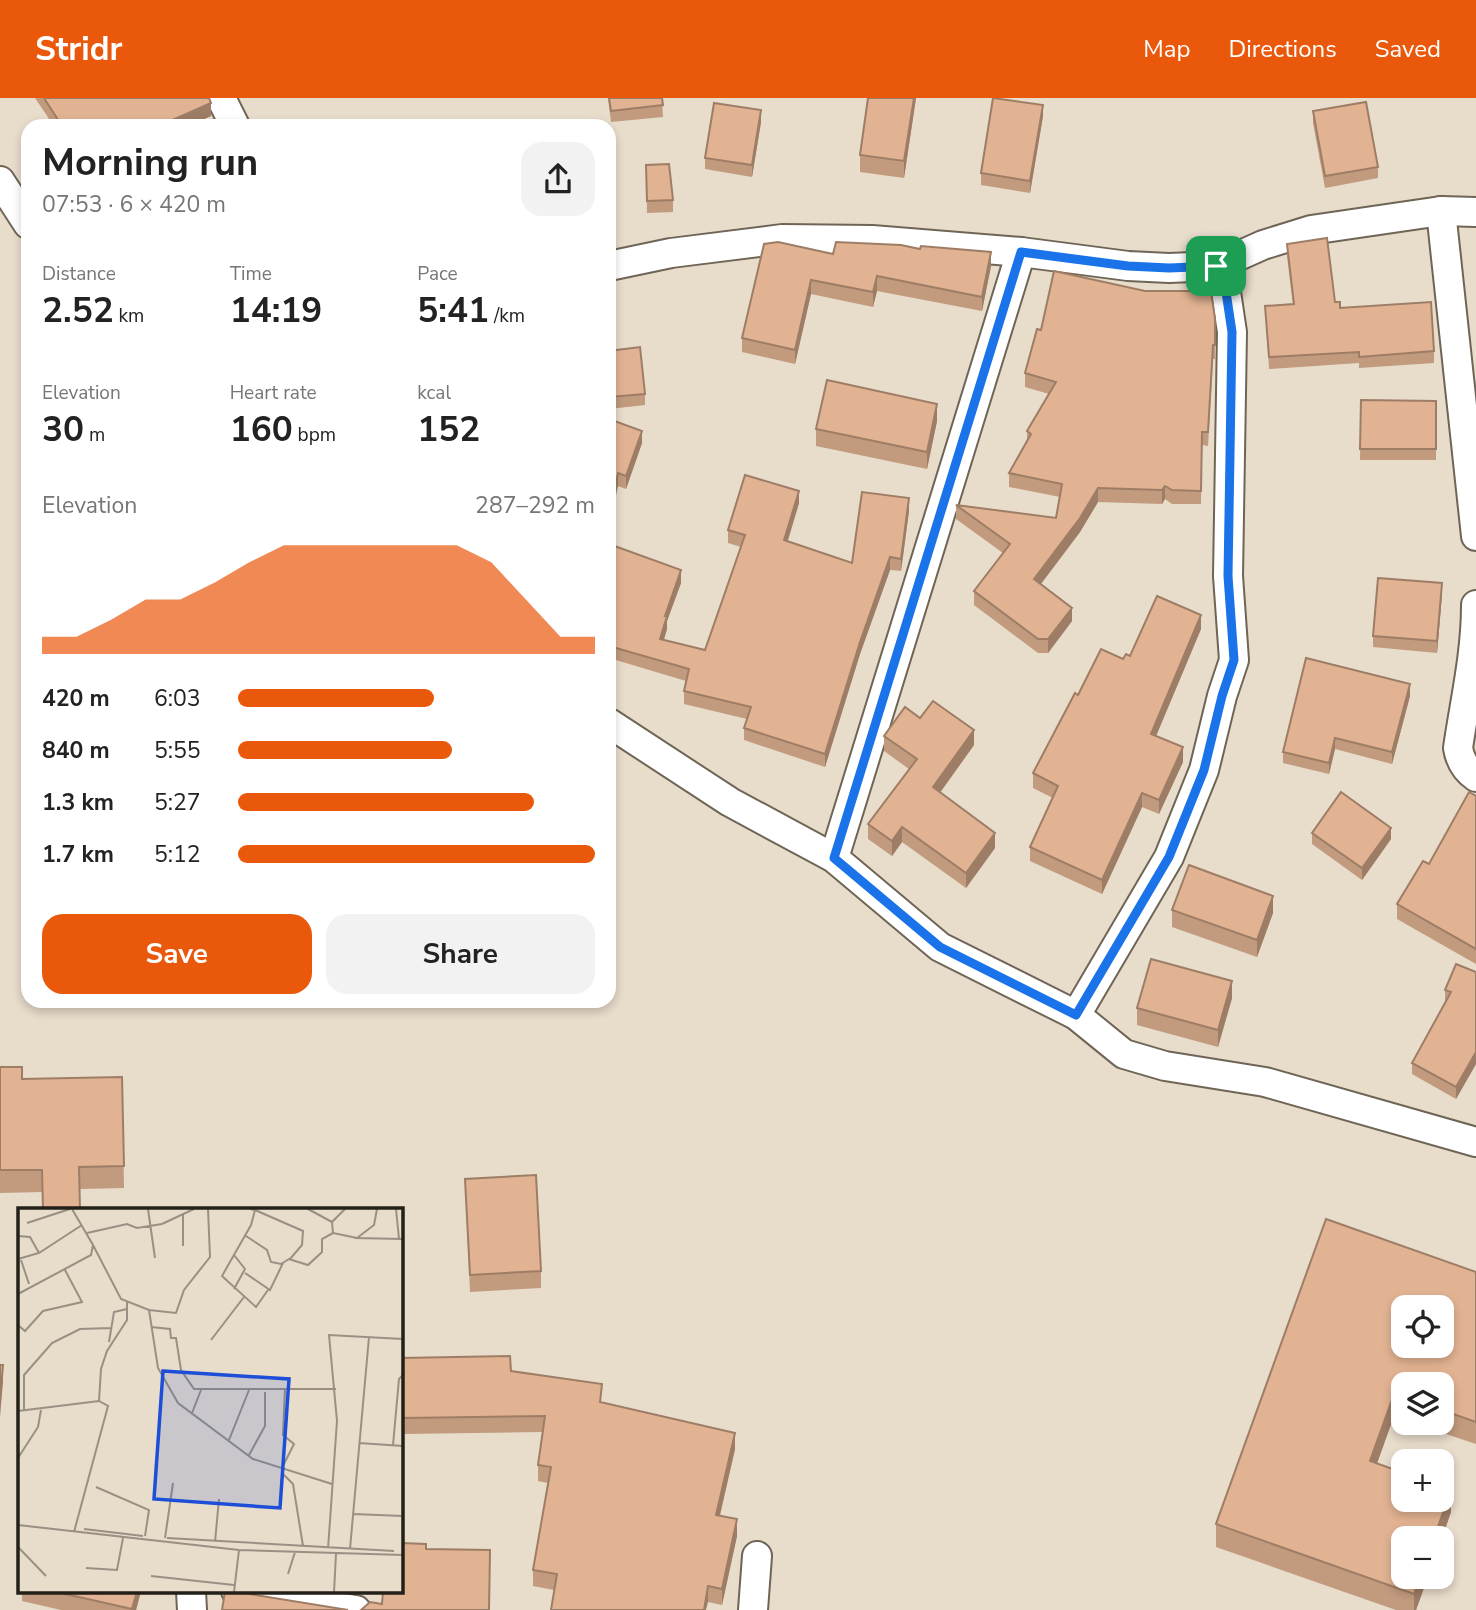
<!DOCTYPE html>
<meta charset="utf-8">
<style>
body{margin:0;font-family:"Nunito Sans",sans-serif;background:#f2f2f2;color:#222;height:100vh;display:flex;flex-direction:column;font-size:26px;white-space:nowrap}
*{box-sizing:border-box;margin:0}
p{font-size:23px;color:#767676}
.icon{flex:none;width:38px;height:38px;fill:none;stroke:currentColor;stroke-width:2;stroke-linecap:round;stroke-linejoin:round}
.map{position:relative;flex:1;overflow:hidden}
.drawer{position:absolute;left:21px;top:21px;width:595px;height:889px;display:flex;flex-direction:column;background:#fff;border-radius:21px;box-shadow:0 4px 10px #0003}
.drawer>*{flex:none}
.fabs{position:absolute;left:1391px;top:1197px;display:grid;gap:14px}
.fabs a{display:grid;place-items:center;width:63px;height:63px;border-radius:14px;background:#fff;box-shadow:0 4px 10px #0003;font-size:35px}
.pin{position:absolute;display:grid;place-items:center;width:60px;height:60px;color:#fff;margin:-30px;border-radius:14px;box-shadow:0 4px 10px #0006}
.round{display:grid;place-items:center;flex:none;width:74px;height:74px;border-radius:21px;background:#f2f2f2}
.summary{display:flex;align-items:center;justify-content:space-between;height:119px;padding:0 21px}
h1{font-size:38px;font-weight:700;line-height:52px}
.metrics{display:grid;grid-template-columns:repeat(3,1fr);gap:10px;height:119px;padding:7px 21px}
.metrics div{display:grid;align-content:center}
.metrics b{font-size:35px;font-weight:700}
.metrics small{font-size:19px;font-weight:400}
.metrics p{font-size:19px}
.chart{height:196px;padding:14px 21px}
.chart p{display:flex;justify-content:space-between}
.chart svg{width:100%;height:126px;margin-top:7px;fill:#ea580c;opacity:.7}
.primary-button{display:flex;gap:14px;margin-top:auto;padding:14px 21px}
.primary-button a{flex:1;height:80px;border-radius:21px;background:#ea580c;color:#fff;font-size:28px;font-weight:700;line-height:80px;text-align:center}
.primary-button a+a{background:#f2f2f2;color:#222}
ul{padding:0 21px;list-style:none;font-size:23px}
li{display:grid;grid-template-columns:112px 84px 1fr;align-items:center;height:52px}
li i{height:18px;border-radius:9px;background:#ea580c}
header{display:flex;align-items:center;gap:42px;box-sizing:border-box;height:98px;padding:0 35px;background:#ea580c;color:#fff}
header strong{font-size:33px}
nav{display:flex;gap:38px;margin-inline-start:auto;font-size:24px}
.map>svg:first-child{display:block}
</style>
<header>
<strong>Stridr</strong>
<nav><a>Map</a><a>Directions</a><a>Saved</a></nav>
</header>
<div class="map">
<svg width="1476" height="1512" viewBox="0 0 1476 1512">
<rect width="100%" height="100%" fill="#e8dccb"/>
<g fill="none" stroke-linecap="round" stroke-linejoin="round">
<defs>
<g id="street">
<path d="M221,0l14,28"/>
<path d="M0,83l28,43"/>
<path d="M1441,113l35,325"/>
<path d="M609,168l62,-13 111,-14 90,1 149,12 107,14 41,2 47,-2 47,-21 48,-15 130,-19 35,1"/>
<path d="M1476,507c0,49 -11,95 -18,143 2,12 8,22 18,29"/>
<path d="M609,625l121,79 104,56 106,89 136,68 48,39 41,12 100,16 211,60"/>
<path d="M834,760l187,-606"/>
<path d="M1076,917l93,-158 35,-87 18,-74 12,-36 -6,-84 4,-244 -6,-40 -10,-26"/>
<path d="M191,1493l1,19"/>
<path d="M236,1493l120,19"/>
<path d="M753,1512l4,-54"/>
</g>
</defs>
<!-- street casing -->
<use href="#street" stroke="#6f6556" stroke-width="32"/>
<!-- street -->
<use href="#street" stroke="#fff" stroke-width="28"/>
</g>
<!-- wall -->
<g fill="#c29a7e">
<path d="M35,0h174l2,18 -23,10h-134z"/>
<path d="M608,0h54l1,19 -52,5z"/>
<path d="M916,0l-12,80 -44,-6v-17z"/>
<path d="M1313,13l65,56v11l-53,10 -12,-65z"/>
<path d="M1043,18l-13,77 -49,-8v-12z"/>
<path d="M761,24l-9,55 -47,-8v-11z"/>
<path d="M646,67l27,35v12l-26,1z"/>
<path d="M1287,146l53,64 94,43v12l-75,5v-5l-90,6 -4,-63 28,-1 -6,-49z"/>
<path d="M833,156l158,12 -9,45 -105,-20 -4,16 -62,-13 -16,70 -53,-12v-14z"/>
<path d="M1215,221v40h-2l-5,87 -6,-1 -1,59h-29l-7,-5 -3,5 -64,-2 -18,30 -39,52 31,37 -24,32h-10l-64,-48v-14l29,-38 -47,-34v-14l100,13 4,-21 -51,-10v-14l18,-32v-10l22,-37 -24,-7v-14l16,-43z"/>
<path d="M609,253l36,43v11l-36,4z"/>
<path d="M1361,302l75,1v59h-76z"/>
<path d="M609,321l33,24 -16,46 -8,-3z"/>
<path d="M937,323l-10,48 -111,-23v-17z"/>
<path d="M799,405l-11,38 64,22 57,-52 -8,60 -11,-1 -30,84 -35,113 -81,-27v-12l3,-9 -63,-15v-13l2,-10 -77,-23v-114l72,39 -14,38v8l-3,11 41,10 36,-103 -13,-4v-13z"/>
<path d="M1442,496l-5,59 -64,-6v-11z"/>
<path d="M1201,531l-45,107 27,26 -24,52 -17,-7 -40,87 -72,-33v-14l23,-49 -20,-10v-15l45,-78 52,-39z"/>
<path d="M1410,598l-18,68 -57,-15 -6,25 -46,-11v-11z"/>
<path d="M920,620l54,27 -34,48 55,55 -29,40 -64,-46 -10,14 -24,-17v-15l41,-55 -25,-18v-15z"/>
<path d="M1476,698v168l-79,-45v-15l32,-40z"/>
<path d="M1312,735l79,6 -29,41 -50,-36z"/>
<path d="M1172,812l101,3 -16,44 -85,-30z"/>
<path d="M1476,874v92l-20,35 -44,-25v-11l33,-61v-12z"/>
<path d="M1232,900l-14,49 -81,-22v-17z"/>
<path d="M0,969l22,12 100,-2 2,111 -44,1 -38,3 -42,1z"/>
<path d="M465,1081l76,92v17l-71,4z"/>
<path d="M1476,1174v172l-63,-21h29v-39h-38v36l-10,-4 -17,47 74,49 -9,26h-38l24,39 -12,33h-20l-180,-63v-23z"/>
<path d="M401,1260l110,13 224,78 -15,67 17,20 -15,69 -14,-3 -154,-12 -21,-4v-16l15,-87 -10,-2v-16l5,-33 -142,2z"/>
<path d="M22,1493h119l-5,19h-75l-39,-9z"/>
</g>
<!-- shaded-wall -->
<g fill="#9e7d66">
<path d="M914,0h2l-12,80v-17z"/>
<path d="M211,5v13l-23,10h-29z"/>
<path d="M1043,7v11l-13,77v-12z"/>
<path d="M761,12v12l-9,55v-12z"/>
<path d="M991,154v14l-9,45v-14z"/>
<path d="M877,178v15l-4,16v-15z"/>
<path d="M811,182v14l-16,70v-14z"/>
<path d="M937,306v17l-10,48v-17z"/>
<path d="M642,333v12l-16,46v-13z"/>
<path d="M618,375v13l-9,42v-13z"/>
<path d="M1165,388v13l-3,5v-14z"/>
<path d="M1098,390v14l-18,30 -46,61v-14z"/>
<path d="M799,393v12l-15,49v-12z"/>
<path d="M909,400v13l-8,60v-12z"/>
<path d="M890,459v13l-30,84 -35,113v-13l35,-112z"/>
<path d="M681,472v13l-14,38v8l-7,23v-13l5,-23z"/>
<path d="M1442,485v11l-5,59v-12z"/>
<path d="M1072,510v13l-24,32v-14z"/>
<path d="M1201,517v14l-50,119v-14z"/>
<path d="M1410,586v12l-18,68v-12z"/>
<path d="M974,632v15l-41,57v-15z"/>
<path d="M1335,640v11l-6,25v-11z"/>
<path d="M1183,649v15l-24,52v-14z"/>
<path d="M1142,695v14l-40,87v-14z"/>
<path d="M902,729v15l-10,14v-15z"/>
<path d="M1391,730v11l-29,41v-12z"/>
<path d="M995,735v15l-29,40v-15z"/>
<path d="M1273,798v17l-16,44v-17z"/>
<path d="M1232,883v17l-14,49v-17z"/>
<path d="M1476,954v12l-20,35v-12z"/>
<path d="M3,1267v16l-3,36v-16z"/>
<path d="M1394,1296v22l-24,67v-22z"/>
<path d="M735,1335v16l-19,82v-16z"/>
<path d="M1451,1392v22l-9,26h-8z"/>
<path d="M737,1421v17l-15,69v-16z"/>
<path d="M1420,1479h8l-12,33h-2v-16z"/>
<path d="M708,1488v16l-2,8h-2z"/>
<path d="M137,1493h4l-5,19h-4z"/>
</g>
<!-- building -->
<g fill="#e2b392" stroke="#9e7d66" stroke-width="2" fill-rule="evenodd">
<path d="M44,0h165l2,5 -52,23h-97z"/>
<path d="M609,0h53l1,7 -52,6z"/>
<path d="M868,0h46l-10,63 -44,-6z"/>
<path d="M993,0l50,7 -13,76 -49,-8z"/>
<path d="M1366,4l12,65 -53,9 -12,-65z"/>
<path d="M714,5l47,7 -9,55 -47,-7z"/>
<path d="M669,66l4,36 -26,1 -1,-36z"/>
<path d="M1327,140l8,64h5v6l91,-6 3,49 -75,6v-5l-90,5 -4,-51 29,-2 -7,-60z"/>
<path d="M778,144l55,12 3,-12 65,3 19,4 1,-3 70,6 -9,45 -105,-21 -4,16 -62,-12 -16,70 -53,-12 22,-94z"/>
<path d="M1054,173l91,20h66l4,28v26h-2l-5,87h-6l-1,59 -29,-1 -7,-4 -3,4 -64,-2 -18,30 -46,61 38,29 -24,31h-10l-64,-48 36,-47 -54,-39 100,13 6,-34 -53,-11 22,-39 -4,-3 29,-49 -31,-9 12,-44 4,1z"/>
<path d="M640,249l5,47 -36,3v-46z"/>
<path d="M827,282l110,24 -10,48 -111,-23z"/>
<path d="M1361,302l75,1v48h-76z"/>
<path d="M609,321l33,12 -16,45 -8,-3 -9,42z"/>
<path d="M745,377l54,16 -15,49 68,23 10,-71 47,6 -8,61 -11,-2 -30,85 -35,112 -81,-26 7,-21 -67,-16 5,-22 -80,-23v-12l4,-14 -4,-1v-75l72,26 -16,46h2l-7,23 45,11 40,-115 -17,-5z"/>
<path d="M1378,480l64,5 -5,58 -64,-5z"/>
<path d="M1157,498l44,19 -50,119 32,13 -24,53 -17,-7 -40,87 -72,-33 28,-61 -25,-13 42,-80 3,2 23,-46 22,10 3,-5 4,2z"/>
<path d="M1306,560l104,26 -18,68 -57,-14 -6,25 -46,-11z"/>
<path d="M933,603l41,29 -41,57 62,46 -29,40 -64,-46 -10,14 -24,-17 49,-65 -33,-23 21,-29 15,11z"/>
<path d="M1341,694l50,36 -29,40 -50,-35z"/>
<path d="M1469,694l7,4v153l-79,-45 26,-43 6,3z"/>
<path d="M1189,767l84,31 -16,44 -85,-30z"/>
<path d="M1151,861l81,22 -14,49 -81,-22z"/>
<path d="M1456,866l20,8v80l-20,35 -44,-24 39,-71 -6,-2z"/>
<path d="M0,969h22v12l100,-2 2,89 -45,1 1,42h-37l-1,-39h-42z"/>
<path d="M536,1077l5,96 -71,4 -5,-96z"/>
<path d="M1326,1121l150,53v150l-34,-12v-26h-38v13l-10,-3 -24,67 34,12v27h38v-13l9,3 -17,48h-30v39h16l-6,17 -198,-70zM1404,1209h38v39h-38z"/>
<path d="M510,1258l1,15 91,13 -2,18 135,31 -19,82 21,4 -15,70 -14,-3 -4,24h-153l6,-36 -24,-4 18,-103 -13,-2 7,-49 -144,2v-60z"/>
<path d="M0,1267h3l-3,36z"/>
<path d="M401,1445l25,1v5l64,1 -1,60h-128l9,-8 12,2 1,-13h18z"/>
<path d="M52,1493h85l-5,18z"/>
<path d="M225,1493h6l117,19h-126z"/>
</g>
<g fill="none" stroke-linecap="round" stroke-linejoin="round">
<defs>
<path id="route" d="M1021,154l107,14 41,2 47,-2 10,26 6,40 -4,244 6,84 -12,36 -18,74 -35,87 -93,158 -136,-68 -106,-89z"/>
</defs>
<!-- route casing -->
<use href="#route" stroke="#fff" stroke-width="14"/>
<!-- route -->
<use href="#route" stroke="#1a73e8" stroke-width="9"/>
</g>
<!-- overview -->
<g transform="translate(18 1110)">
<rect width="385" height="385" fill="#e8dccb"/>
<path fill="none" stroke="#999084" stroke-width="2" d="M130,1l7,49M232,1l5,1 -4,15 -29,51 34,31 12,-17M290,1l24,13M327,1l-13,13 1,11 24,5M359,1l-3,16 -17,13 46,1M378,1l3,30M237,2l48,21 -1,14 -12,14M165,6v32M9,15l43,-14M69,25l40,-9 10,4 25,-4 32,-15M0,28l12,1 9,16 -21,6M228,28l21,14 4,12 10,2 8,-5 19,6 14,-13v-13l11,-6M75,37l28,54 28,11 27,3 8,-23 26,-33 -2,-48M21,45l43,-28M216,47l11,14 -11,20M3,52l8,24M227,65l25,17 13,-27M0,86l73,-39 2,-10 -21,-36M131,102l9,58 20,35 75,56 79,25M0,117l7,6 18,-20 39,-9 -17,-32M133,119l19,2 1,9h5l5,32 13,19h142M193,132l33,-43M91,134l5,-30 13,-3M81,193l2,-32 6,-18 20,-31v-18M0,203l81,-10 9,5 -34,126M6,203v-36l28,-32 28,-14 31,-1M174,205l9,-23M211,232l20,-50M341,235l44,3M375,237l6,-66 4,-4M231,247l16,-29v-34M0,250l20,-31 3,-17M264,260l12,-24 -11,-9 2,-46M264,265l11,11 10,62M78,279l53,23 -4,26M335,306l50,2M0,317l221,25 164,5M66,321l59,7M147,330l8,-55M149,330l227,13M197,334l4,-43M0,339l28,29M310,341l9,-128 -8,-86 74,4M332,341l19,-212M68,360l31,2 6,-32M270,366l7,-22M133,368l83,9M216,384l5,-42M316,384l2,-38"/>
<path fill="#1d4ed8" fill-opacity="0.15" stroke="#1d4ed8" stroke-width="3.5" d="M145,163l126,8 -9,129 -126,-9z"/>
<rect width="385" height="385" fill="none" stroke="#231f19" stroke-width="3.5"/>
</g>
</svg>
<div class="fabs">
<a><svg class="icon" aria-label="locate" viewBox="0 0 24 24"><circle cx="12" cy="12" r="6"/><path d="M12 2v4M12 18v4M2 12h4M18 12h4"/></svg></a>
<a><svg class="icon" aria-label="layers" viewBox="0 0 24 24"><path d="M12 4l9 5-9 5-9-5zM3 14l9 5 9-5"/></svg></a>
<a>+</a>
<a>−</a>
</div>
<div class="pin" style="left:1216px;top:168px;background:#1e9e55"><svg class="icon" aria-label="arrive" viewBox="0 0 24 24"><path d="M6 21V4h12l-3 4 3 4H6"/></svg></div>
<section class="drawer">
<div class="summary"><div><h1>Morning run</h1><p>07:53 · 6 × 420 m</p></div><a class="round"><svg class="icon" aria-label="share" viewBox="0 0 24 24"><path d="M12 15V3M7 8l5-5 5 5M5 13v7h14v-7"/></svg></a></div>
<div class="metrics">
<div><p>Distance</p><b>2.52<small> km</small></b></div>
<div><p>Time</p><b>14:19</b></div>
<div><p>Pace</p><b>5:41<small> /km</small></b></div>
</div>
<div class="metrics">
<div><p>Elevation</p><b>30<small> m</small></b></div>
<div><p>Heart rate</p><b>160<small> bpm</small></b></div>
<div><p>kcal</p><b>152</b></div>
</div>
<div class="chart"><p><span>Elevation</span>287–292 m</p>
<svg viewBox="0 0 160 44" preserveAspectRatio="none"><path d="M0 44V38L10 38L20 32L30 25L40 25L50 19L60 12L70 6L80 6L90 6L100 6L110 6L120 6L130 12L140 25L150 38L160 38V44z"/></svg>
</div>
<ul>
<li><b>420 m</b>6:03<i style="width:55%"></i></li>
<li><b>840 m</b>5:55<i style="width:60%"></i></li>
<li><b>1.3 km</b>5:27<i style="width:83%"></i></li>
<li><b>1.7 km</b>5:12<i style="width:100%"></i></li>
</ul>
<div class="primary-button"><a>Save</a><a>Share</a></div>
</section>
</div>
